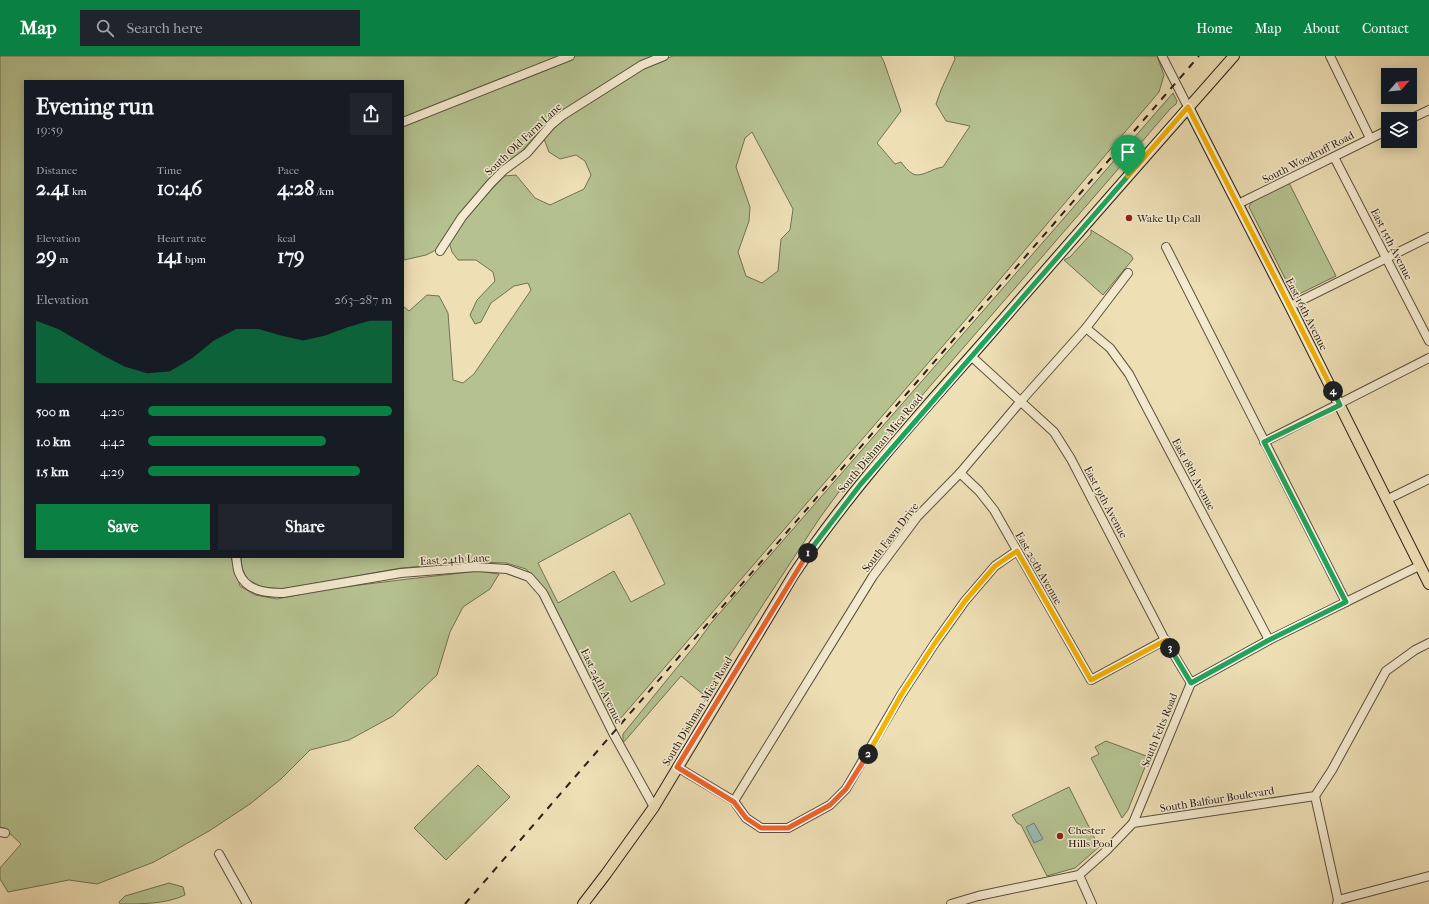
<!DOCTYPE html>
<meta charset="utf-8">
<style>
body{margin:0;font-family:"IM FELL French Canon",serif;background:#20242c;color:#f1f3f6;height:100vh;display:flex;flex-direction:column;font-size:15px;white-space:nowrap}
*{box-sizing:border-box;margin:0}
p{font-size:13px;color:#9ea1a6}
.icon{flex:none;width:22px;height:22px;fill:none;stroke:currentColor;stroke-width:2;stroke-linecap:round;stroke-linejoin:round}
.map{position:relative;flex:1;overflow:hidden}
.side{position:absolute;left:24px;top:24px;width:380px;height:478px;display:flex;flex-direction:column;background:#171b24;border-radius:0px;box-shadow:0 2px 10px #0003}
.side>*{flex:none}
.needle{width:26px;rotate:63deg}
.buttons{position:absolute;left:1381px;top:12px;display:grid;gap:8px}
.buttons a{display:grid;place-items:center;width:36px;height:36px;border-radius:0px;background:#171b24;box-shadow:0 2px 10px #0003;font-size:20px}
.pin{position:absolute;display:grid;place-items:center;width:34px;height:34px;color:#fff;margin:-41px -17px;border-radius:50% 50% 50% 0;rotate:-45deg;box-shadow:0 0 4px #0007}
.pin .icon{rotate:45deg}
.km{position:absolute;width:20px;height:20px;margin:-10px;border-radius:50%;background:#222;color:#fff;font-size:11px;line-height:20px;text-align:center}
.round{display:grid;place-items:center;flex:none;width:42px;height:42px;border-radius:0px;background:#20242c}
.head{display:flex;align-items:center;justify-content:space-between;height:68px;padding:0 12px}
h1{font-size:22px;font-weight:700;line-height:30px}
.metrics{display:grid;grid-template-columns:repeat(3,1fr);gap:6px;height:68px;padding:4px 12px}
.metrics div{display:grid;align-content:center}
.metrics b{font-size:20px;font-weight:700}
.metrics small{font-size:11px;font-weight:400}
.metrics p{font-size:11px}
.chart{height:112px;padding:8px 12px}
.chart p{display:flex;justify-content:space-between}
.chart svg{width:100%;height:72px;margin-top:4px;fill:#0b8043;opacity:.7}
.action{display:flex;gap:8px;margin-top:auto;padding:8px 12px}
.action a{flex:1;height:46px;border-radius:0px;background:#0b8043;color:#fff;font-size:16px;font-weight:700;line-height:46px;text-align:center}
.action a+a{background:#20242c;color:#f1f3f6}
ul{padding:0 12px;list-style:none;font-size:13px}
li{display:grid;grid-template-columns:64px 48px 1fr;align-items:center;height:30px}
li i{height:10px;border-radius:5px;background:#0b8043}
header{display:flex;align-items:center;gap:24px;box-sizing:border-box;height:56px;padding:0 20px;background:#0b8043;color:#fff}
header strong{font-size:19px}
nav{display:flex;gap:22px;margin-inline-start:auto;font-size:14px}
.search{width:280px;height:36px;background:#20242c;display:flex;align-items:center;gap:10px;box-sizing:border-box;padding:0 14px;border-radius:0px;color:#9ea1a6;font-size:15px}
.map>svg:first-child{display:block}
</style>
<header>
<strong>Map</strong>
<div class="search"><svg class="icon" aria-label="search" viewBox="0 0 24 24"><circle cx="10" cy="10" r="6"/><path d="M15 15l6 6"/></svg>Search here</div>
<nav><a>Home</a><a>Map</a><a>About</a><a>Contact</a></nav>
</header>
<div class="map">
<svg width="1429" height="848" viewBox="0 0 1429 848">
<rect width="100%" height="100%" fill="#eedfb5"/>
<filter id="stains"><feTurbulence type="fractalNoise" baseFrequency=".005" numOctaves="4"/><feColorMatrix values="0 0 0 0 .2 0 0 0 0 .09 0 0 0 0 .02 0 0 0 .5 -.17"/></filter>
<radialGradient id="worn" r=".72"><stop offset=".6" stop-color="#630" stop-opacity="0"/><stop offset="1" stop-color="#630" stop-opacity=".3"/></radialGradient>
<!-- green -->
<g fill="#b5c290" stroke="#707154" fill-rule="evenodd">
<path d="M0,0h655l-11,4 -84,52 -17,15 -105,122 -12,6 -22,5 -1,-179h-378v476h206l9,29 15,9 22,4 51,-10 80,-10 71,-8 20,3 -9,15 -27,18 -13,25 -13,43 -44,41 -44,24 -39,10 -29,29 -31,25 -41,27 -55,31 -57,22 -28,-4 -61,12 -8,-13v-11l21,-24 -17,-16h-4z"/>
<path d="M673,0h208l3,6 17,49 -24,32 18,21 6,-2c3,4 7,9 12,12 8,4 20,-6 30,-7l27,-41 -24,-5 -10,-17 5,-14 14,-31 -1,-3h203l7,19 -5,17 -185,218 -354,409h-10l-64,-128 -20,-22 -20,-6 -33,-1 -72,6 -118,21 -21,-2 -15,-8 -5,-11 -1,-11h162v-251l6,5 18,-16 12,1 9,17 5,67 10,3 11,-9 57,-84 -3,-7 -14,3 -23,17 -10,19 -6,2 -5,-9 7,-15 18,-19 -2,-9 -17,-12h-18l-6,-8 -3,-10 17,-25 38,-41 12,-1 19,23 15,7 34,-16 7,-14 -6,-14 -9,-6 -16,4 -11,-7 -5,-13 22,-23 81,-50zM752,76l41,77 -3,21 -9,9 -3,32 -16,12 -16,-7 -8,-24 11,-31 1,-14 -14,-40 9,-29zM630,457l35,71 -34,18 -17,-31 -56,32 -20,-40z"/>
<path d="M1173,37l4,8 -1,3 -5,4 -330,381 -22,30 -115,176 -23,-19 -58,67v-9l73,-90 16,-22z"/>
<path d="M1289,127l47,93 -43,21 -2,-7 -42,-83c2,-9 30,-20 40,-24z"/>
<path d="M1091,174l40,25 2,4 -30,36 -39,-35 6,-3 21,-23z"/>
<path d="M1106,685l43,16 -21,53 -6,8 -31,-60 8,-4 -4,-7z"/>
<path d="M478,709l32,32 -64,63 -32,-32z"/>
<path d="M1069,731l30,60 -24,21 -28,8 -26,-51 -4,-2 -5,-8z"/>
<path d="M169,827l14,4 2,8c-19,9 -43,9 -65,9l-1,-2 6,-6z"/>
</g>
<!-- water -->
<path fill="#9bbbb4" stroke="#6e7d75" d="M1034,767l9,16 -9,4 -8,-16z"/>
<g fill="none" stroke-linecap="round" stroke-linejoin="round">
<defs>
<g id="minor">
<path d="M1162,0l26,51"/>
<path d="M1330,0l40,82"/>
<path d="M1410,63l19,-9"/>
<path d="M403,66l167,-66"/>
<path d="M1334,101l95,184"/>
<path d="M1238,148l150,-74"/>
<path d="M1166,191l180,355"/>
<path d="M440,195l22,-34 29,-34 13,-13 23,-17 24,-28 12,-10 79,-50 22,-9"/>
<path d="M1290,250l139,-69"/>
<path d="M1086,272l24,20 19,26 140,266"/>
<path d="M971,300l83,76 17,27 94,181 26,43"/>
<path d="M1264,386l165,-84"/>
<path d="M960,417l19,18 15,19 97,170 74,-40"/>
<path d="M1386,444l43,-21"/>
<path d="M236,501c1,5 1,11 3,16 7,18 27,20 44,20l118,-20 75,-6 31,2 22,8 14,16 70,140 41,74"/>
<path d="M677,711l57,34 12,17 15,10h27l42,-23 16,-16 55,-94 34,-52 30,-42 30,-35 22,-15"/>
<path d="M1315,740l23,104 -1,4"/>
<path d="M734,745l139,-225 44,-59 43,-44 61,-72 65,-73 42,-55"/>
<path d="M1133,767l58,-140 78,-43 150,-74"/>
<path d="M0,776l5,1"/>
<path d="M219,798l28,50"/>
<path d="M1079,819l13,29"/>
<path d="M1338,844l91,-24"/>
<path d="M951,848l27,-8 101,-21 27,-24 27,-28 182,-27 17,-26 54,-99 29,-21 14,-7"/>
</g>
<g id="major">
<path d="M1188,51l102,199 139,278"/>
<path d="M583,848l23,-30 48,-67 140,-233c56,-84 125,-159 192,-235 82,-95 165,-189 248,-283"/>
</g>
</defs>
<!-- minor casing -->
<use href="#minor" stroke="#5b503e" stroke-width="10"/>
<!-- major casing -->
<use href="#major" stroke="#2a2017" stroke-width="12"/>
<!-- minor -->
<use href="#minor" stroke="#f4eacf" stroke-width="8"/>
<!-- major -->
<use href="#major" stroke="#eedfb5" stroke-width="10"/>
<!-- rail -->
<path stroke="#2a2017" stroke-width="2" stroke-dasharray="7 7" stroke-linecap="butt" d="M465,848l734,-848"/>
</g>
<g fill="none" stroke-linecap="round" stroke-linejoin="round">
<defs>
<path id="split-1" d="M808,497l52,-68 268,-309"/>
<path id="split-2" d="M808,497l-131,214 57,35 12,16 15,10h27l42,-23 16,-16 22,-35"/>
<path id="split-3" d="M868,698l33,-59 34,-52 30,-42 30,-35 22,-15 74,129 75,-40 4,8"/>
<path id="split-4" d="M1170,592l21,35 78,-43 77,-38 -82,-160 76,-37 -7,-14"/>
<path id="split-5" d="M1128,120l60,-69 145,284"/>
</defs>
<!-- split-1 casing -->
<use href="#split-1" stroke="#fff" stroke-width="8"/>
<!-- split-2 casing -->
<use href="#split-2" stroke="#fff" stroke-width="8"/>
<!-- split-3 casing -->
<use href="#split-3" stroke="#fff" stroke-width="8"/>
<!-- split-4 casing -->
<use href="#split-4" stroke="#fff" stroke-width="8"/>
<!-- split-5 casing -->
<use href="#split-5" stroke="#fff" stroke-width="8"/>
<!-- split-1 -->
<use href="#split-1" stroke="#22a559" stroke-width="5"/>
<!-- split-2 -->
<use href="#split-2" stroke="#f0652b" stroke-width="5"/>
<!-- split-3 -->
<use href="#split-3" stroke="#f5b400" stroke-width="5"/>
<!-- split-4 -->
<use href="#split-4" stroke="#22a559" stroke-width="5"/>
<!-- split-5 -->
<use href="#split-5" stroke="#f5b400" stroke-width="5"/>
</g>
<!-- markers -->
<g fill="#8f2418" stroke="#f4eacf" stroke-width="1.5">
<circle cx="1129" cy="162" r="4"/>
<circle cx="1060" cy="780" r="4"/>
</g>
<g text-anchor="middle" stroke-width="3" stroke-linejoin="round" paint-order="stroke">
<!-- street labels -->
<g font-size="11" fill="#2a2017" stroke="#f4eacf">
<text transform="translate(523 83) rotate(-43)" y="4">South Old Farm Lane</text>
<text transform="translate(1308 101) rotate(-27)" y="4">South Woodruff Road</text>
<text transform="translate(1392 188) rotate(63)" y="4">East 15th Avenue</text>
<text transform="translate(1307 258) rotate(63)" y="4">East 16th Avenue</text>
<text transform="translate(880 387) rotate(-50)" y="4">South Dishman-Mica Road</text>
<text transform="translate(1194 418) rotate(62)" y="4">East 18th Avenue</text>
<text transform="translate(1106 446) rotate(62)" y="4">East 19th Avenue</text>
<text transform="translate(890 481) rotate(-52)" y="4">South Fawn Drive</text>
<text transform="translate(455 503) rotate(-3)" y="4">East 24th Lane</text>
<text transform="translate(1039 512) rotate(60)" y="4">East 20th Avenue</text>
<text transform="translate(602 630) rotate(64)" y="4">East 24th Avenue</text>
<text transform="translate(697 655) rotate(-59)" y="4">South Dishman-Mica Road</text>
<text transform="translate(1159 674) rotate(-68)" y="4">South Felts Road</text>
<text transform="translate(1217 743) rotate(-9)" y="4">South Balfour Boulevard</text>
</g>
<!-- poi labels -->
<g font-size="11" fill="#2a2017" stroke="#f4eacf" text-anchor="start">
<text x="1137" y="166">Wake Up Call</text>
<text x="1068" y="778">Chester<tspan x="1068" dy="13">Hills Pool</tspan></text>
</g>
</g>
<rect width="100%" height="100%" filter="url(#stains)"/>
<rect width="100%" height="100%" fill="url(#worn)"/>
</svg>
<div class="buttons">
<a><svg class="needle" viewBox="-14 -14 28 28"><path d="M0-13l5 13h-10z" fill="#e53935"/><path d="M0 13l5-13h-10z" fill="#9ea1a6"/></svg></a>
<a><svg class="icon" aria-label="layers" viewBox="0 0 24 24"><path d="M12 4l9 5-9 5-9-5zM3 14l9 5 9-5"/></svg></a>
</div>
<div class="pin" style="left:1128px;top:120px;background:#1e9e55"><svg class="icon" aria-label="arrive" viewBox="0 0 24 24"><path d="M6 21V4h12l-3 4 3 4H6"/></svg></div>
<b class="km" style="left:808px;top:497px">1</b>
<b class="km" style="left:868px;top:698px">2</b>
<b class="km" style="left:1170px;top:592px">3</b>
<b class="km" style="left:1333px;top:335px">4</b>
<section class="side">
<div class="head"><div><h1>Evening run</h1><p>19:59</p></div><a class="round"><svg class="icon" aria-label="share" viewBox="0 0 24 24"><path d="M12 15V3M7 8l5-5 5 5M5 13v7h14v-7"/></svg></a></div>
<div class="metrics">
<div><p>Distance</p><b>2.41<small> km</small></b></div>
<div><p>Time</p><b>10:46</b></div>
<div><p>Pace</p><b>4:28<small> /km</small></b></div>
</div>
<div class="metrics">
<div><p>Elevation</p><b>29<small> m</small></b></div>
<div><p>Heart rate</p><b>141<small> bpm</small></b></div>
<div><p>kcal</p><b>179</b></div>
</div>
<div class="chart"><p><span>Elevation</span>263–287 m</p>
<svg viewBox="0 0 160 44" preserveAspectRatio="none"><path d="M0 44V6L10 11L20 19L30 27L40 34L50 38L60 37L70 29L80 18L90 11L100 11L110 15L120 18L130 15L140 10L150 6L160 6V44z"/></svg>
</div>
<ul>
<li><b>500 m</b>4:20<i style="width:100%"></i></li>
<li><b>1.0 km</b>4:42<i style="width:73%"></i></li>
<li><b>1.5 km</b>4:29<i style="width:87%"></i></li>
</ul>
<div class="action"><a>Save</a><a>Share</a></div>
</section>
</div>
